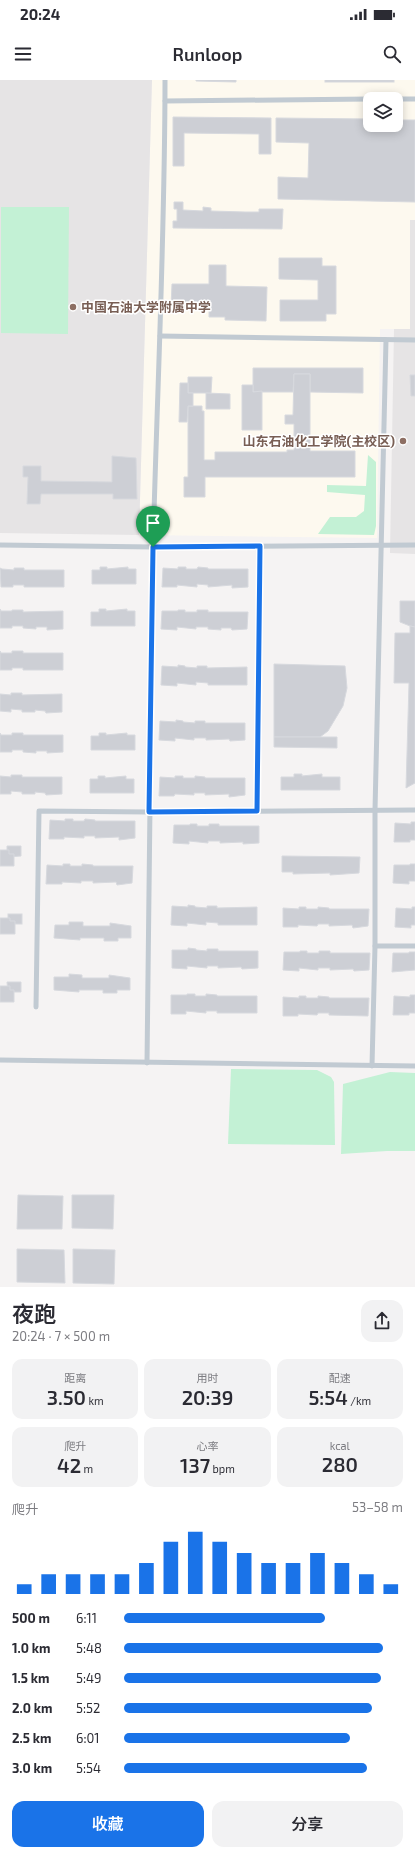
<!DOCTYPE html>
<html lang="zh">
<meta charset="utf-8">
<style>
body{margin:0;font-family:"Exo 2","Noto Sans SC",sans-serif;background:#f2f2f3;color:#2b2b33;height:100vh;display:flex;flex-direction:column;font-size:15px;white-space:nowrap}
*{box-sizing:border-box;margin:0}
p{font-size:13px;color:#7c7c81}
.icon{flex:none;width:22px;height:22px;fill:none;stroke:currentColor;stroke-width:2;stroke-linecap:round;stroke-linejoin:round}
.map{position:relative;height:1207px;overflow:hidden}
.side{display:flex;flex-direction:column;background:#fff;flex:1}
.side>*{flex:none}
.buttons{position:absolute;left:363px;top:12px;display:grid;gap:8px}
.buttons a{display:grid;place-items:center;width:40px;height:40px;border-radius:8px;background:#fff;box-shadow:0 2px 10px #0003;font-size:20px}
.pin{position:absolute;display:grid;place-items:center;width:34px;height:34px;color:#fff;margin:-41px -17px;border-radius:50% 50% 50% 0;rotate:-45deg;box-shadow:0 0 4px #0007}
.pin .icon{rotate:45deg}
.round{display:grid;place-items:center;flex:none;width:42px;height:42px;border-radius:12px;background:#f2f2f3}
.headline{display:flex;align-items:center;justify-content:space-between;height:68px;padding:0 12px}
h1{font-size:22px;font-weight:600;line-height:30px}
.figures{display:grid;grid-template-columns:repeat(3,1fr);gap:6px;height:68px;padding:4px 12px}
.figures div{display:grid;align-content:center;border-radius:10px;background:#f2f2f3;text-align:center}
.figures b{font-size:20px;font-weight:600}
.figures small{font-size:11px;font-weight:400}
.figures p{font-size:11px}
.chart{height:112px;padding:8px 12px}
.chart p{display:flex;justify-content:space-between}
.chart svg{width:100%;height:72px;margin-top:4px;stroke:#1a73e8;stroke-width:6}
.action{display:flex;gap:8px;margin-top:auto;padding:8px 12px}
.action a{flex:1;height:46px;border-radius:12px;background:#1a73e8;color:#fff;font-size:16px;font-weight:600;line-height:46px;text-align:center}
.action a+a{background:#f2f2f3;color:#2b2b33}
ul{padding:0 12px;list-style:none;font-size:13px}
li{display:grid;grid-template-columns:64px 48px 1fr;align-items:center;height:30px}
li i{height:10px;border-radius:5px;background:#1a73e8}
.status{display:flex;justify-content:space-between;align-items:center;height:28px;padding:0 20px;background:#fff;direction:ltr}
.status svg{height:11px;fill:currentColor}
header{display:flex;justify-content:space-between;align-items:center;height:52px;padding:0 12px;background:#fff;font-size:18px;font-weight:600}
.map>svg:first-child{display:block}
</style>
<div class="status"><b>20:24</b><svg viewBox="0 0 49 12"><path d="M0 12V9h3v3zM5 12V6h3v6zM10 12V3h3v9zM15 12V0h3v12zM26 1h20v11H26zM47 4h2v5h-2z"/></svg></div>
<header><svg class="icon" aria-label="menu" viewBox="0 0 24 24"><path d="M4 6h16M4 12h16M4 18h16"/></svg>Runloop<svg class="icon" aria-label="search" viewBox="0 0 24 24"><circle cx="10" cy="10" r="6"/><path d="M15 15l6 6"/></svg></header>
<div class="map">
<svg width="415" height="1207" viewBox="0 0 415 1207">
<rect width="100%" height="100%" fill="#f5f3f3"/>
<!-- commercial -->
<path fill="#fdf9ef" fill-rule="evenodd" d="M152,0h263v140h-5v109h-30l-3,209 -238,-3zM370,19h26v26h-26z"/>
<!-- education -->
<g fill="#e6e4e5">
<path d="M0,0h152l-13,455 -139,-2z"/>
<path d="M410,140h5v334l-25,-1 4,-224h16z"/>
</g>
<!-- green -->
<g fill="#c3f1d5">
<path d="M1,127h68l-1,127 -67,-1z"/>
<path d="M368,375l8,7v64l-2,9 -56,-1 12,-17h26l8,-6 1,-16 -38,-3v-7l39,1z"/>
<path d="M231,989l86,1 14,7 3,5 1,63 -107,-1z"/>
<path d="M390,992l25,1v78h-28l-46,3 2,-70z"/>
</g>
<!-- building -->
<g fill="#cdcfd5" stroke="#d7d9de">
<path d="M196,0h40v2l-40,-1z"/>
<rect x="325" y="0" width="69" height="2"/>
<path d="M173,37l98,1v36h-12v-20l-75,-1v33h-11z"/>
<path d="M276,38l94,1v6h26v-5h19v82l-137,-3v-22l30,1 1,-35 -33,-1z"/>
<path d="M174,122h9v8l20,1v-4l8,1v3l34,1h14v-3h24l-1,20 -109,-1v-7h4v-12h-3z"/>
<path d="M279,178h43v8h14v48h-10v7h-46v-21h38v-20l-39,-1z"/>
<path d="M209,185h17v21l41,1 -1,34 -41,-1v-3h-16v-9l-38,-1 1,-23h37z"/>
<path d="M253,288h110v25l-53,-1v-18h-16l-1,18h-40z"/>
<path d="M294,294h16v77h45v26h-150v20h-21v-20h4v-71h14v5h2v49h11v-8h72v-2h7v-26h-9v-9h8z"/>
<path d="M410,295h5v21h-4z"/>
<path d="M188,297h24l-1,16h-23z"/>
<path d="M180,303h8v10h5v13h-5l-1,16h-8z"/>
<path d="M242,305h11v7l9,-1v39h-20z"/>
<path d="M206,313l24,1v15h-24z"/>
<path d="M112,376l24,2 1,41h-24v-5h-72l-1,10h-13l1,-27h-5v-11h18v15l71,1z"/>
<path d="M100,487h7v2l21,-2v2h8v15h-44v-14h8z"/>
<path d="M178,487h8v2h11l1,-2 10,1v1h40v18l-16,1v-3l-24,2v-2l-11,-1v3l-20,-2v2h-15l1,-19 15,1z"/>
<path d="M0,488l2,1 12,1v-2h10v2h40v17h-40v-2h-11v2h-12z"/>
<path d="M400,521h15v26l-5,-1 -10,-4z"/>
<path d="M0,529l1,2h11v-1h11v2l40,-1v18l-16,1v-3h-11v2l-13,-1v-2h-11v2h-12z"/>
<path d="M99,529h7v2l21,-2v2h8v15h-44v-14h8z"/>
<path d="M178,530h7v2h12v-2h11v2h40l-1,17 -15,1 -1,-2h-10v2l-13,-1v-2h-12v2l-19,-2v3l-16,-1 1,-18h16z"/>
<path d="M410,546l5,1v156l-9,5 3,-105h-15l1,-50h15z"/>
<path d="M0,571l1,2h11v-2h11v2h40v17h-40v-2h-11v2h-12z"/>
<path d="M274,584l71,2 2,22 -4,18 -15,25 -8,6h-46z"/>
<path d="M178,585l7,1v1l12,1v-2h10v2l40,-1v18h-39v-2l-12,-1v3l-19,-2v3l-16,-1 1,-19 16,1z"/>
<path d="M11,613h11v2l40,-1v18l-16,1 -1,-2 -10,-1v2h-13v-2l-11,-1v3l-11,-1v-17l11,1z"/>
<path d="M176,640l7,1v1l12,1v-2h10v2h40v17l-15,1 -1,-2 -23,1v-2h-12v2l-19,-2v3l-16,-1 1,-19 16,1z"/>
<path d="M0,653l1,2h11v-2h11v2h40v17l-16,1v-2h-11v2l-13,-1v-2h-11v2h-12z"/>
<path d="M99,653h7v2l21,-2v2h8v15h-44v-14h8z"/>
<path d="M274,657h63v11l-63,-1z"/>
<path d="M294,694h8v2l20,-2v3h18v13h-59v-13h13z"/>
<path d="M11,695h11v2h40v17l-16,1 -1,-2 -10,-1v2h-13v-2l-11,-1v3h-11v-18l11,1z"/>
<path d="M98,696h7v2l21,-2v3h8v14h-44v-14h8z"/>
<path d="M175,696h8v2h12v-2l10,1v1h40v17l-16,2v-3l-24,1v-2h-11v2l-19,-1 -1,2h-15l1,-19 15,1z"/>
<path d="M65,739h8v2h11l1,-2 10,1v1h40v17l-16,2v-3l-24,1v-2h-11v2l-20,-1v2h-15l1,-19 15,1z"/>
<path d="M411,742h4v18h-5v2h-16l1,-19 16,1z"/>
<path d="M190,744h7v2h12v-2h10v2h40v17l-16,1v-2l-23,1v-2h-12v2l-19,-2v3l-16,-1 1,-18h16z"/>
<path d="M7,766h14v10l-14,1z"/>
<path d="M0,770h9v4h5v12h-14z"/>
<path d="M282,776l78,1 -1,16 -29,2v-2l-37,1v-2h-11z"/>
<path d="M63,784h7v2h12v-2l11,1v1h40l-1,17 -15,2 -1,-3 -23,1v-2h-12v2l-19,-1v2h-16l1,-19 16,1z"/>
<path d="M410,784h5v17h-6v3l-16,-1 1,-18h16z"/>
<path d="M188,825l7,1v1l12,1v-2h10v2l40,-1v18h-39v-2l-12,-1v3l-19,-2v3l-16,-1 1,-19 16,1z"/>
<path d="M299,827h7v2h12v-2l11,1v1h40l-1,17 -15,2 -1,-3 -23,1v-2h-11l-1,2 -19,-1v2h-15v-19l16,1z"/>
<path d="M412,827h3v18h-4v3l-16,-1 1,-19 16,1z"/>
<rect x="8" y="834" width="14" height="10"/>
<path d="M0,838h10v3h5v13h-15z"/>
<path d="M69,842h14v4h27v-3l21,3v12h-13v3h-14v-3h-24v2l-26,-2 1,-13h14z"/>
<path d="M188,868l8,1v1l11,1v-2h11v2h40v17l-16,1 -1,-2 -23,1v-2h-11v2l-20,-2v3l-15,-1v-18h16z"/>
<path d="M300,871h7v2h12v-2h11v2h40l-1,17 -15,1 -1,-2 -23,1v-2h-12v2l-19,-2v3l-16,-1 1,-18h16z"/>
<path d="M409,872h6v18l-23,2 1,-19h16z"/>
<path d="M69,894l13,1v3h27v-3l21,3v12h-13v3h-14v-3h-24v2l-25,-2v-13h15z"/>
<path d="M7,902h14v10h-13z"/>
<path d="M0,906h10v4h4v12h-14z"/>
<path d="M187,914h8v2h11v-2l11,1v1h40v17h-40v-2h-11v2l-20,-2v3h-15v-19h16z"/>
<path d="M410,915h5v18h-6v2h-16l1,-19 16,1z"/>
<path d="M299,916h7v2h12v-2l11,1v1h40l-1,18 -39,-1v-2h-11l-1,2 -19,-1v2h-15v-19l16,1z"/>
<path d="M18,1115l45,1 -1,33h-45z"/>
<path d="M72,1115h42l-1,34 -41,-1z"/>
<path d="M17,1169l47,1 1,33 -48,-1z"/>
<path d="M73,1169l42,1 -1,34 -41,-1z"/>
</g>
<g fill="none" stroke-linecap="round" stroke-linejoin="round">
<!-- lane -->
<g stroke="#c1cad2" stroke-width="5">
<path d="M396,19h19"/>
<path d="M165,21l205,-2"/>
<path d="M160,256l255,4"/>
<path d="M0,465l153,2 262,-2"/>
<path d="M257,731l3,-265"/>
<path d="M375,866h40"/>
<path d="M36,927l3,-196 110,1 266,-2"/>
<path d="M0,980l415,6"/>
<path d="M147,983c1,-171 3,-342 6,-514 4,-156 12,-312 12,-469"/>
<path d="M372,986l3,-120v-136l11,-470"/>
</g>
</g>
<g fill="none" stroke-linecap="round" stroke-linejoin="round">
<defs>
<path id="route" d="M260,466l-3,265 -108,1 4,-265z"/>
</defs>
<!-- route casing -->
<use href="#route" stroke="#fff" stroke-width="8"/>
<!-- route -->
<use href="#route" stroke="#1a73e8" stroke-width="5"/>
</g>
<!-- markers -->
<g fill="#8d6e63" stroke="#fff" stroke-width="1.5">
<circle cx="73" cy="227" r="4"/>
<circle cx="403" cy="361" r="4"/>
</g>
<g text-anchor="middle" stroke-width="3" stroke-linejoin="round" paint-order="stroke">
<!-- education labels -->
<g font-size="13" font-weight="bold" fill="#785e54" stroke="#fff" text-anchor="start">
<text x="81" y="232">中国石油大学附属中学</text>
<text x="395" y="366" text-anchor="end">山东石油化工学院(主校区)</text>
</g>
</g>
</svg>
<div class="buttons">
<a><svg class="icon" aria-label="layers" viewBox="0 0 24 24"><path d="M12 4l9 5-9 5-9-5zM3 14l9 5 9-5"/></svg></a>
</div>
<div class="pin" style="left:153px;top:467px;background:#1e9e55"><svg class="icon" aria-label="arrive" viewBox="0 0 24 24"><path d="M6 21V4h12l-3 4 3 4H6"/></svg></div>
</div>
<section class="side">
<div class="headline"><div><h1>夜跑</h1><p>20:24 · 7 × 500 m</p></div><a class="round"><svg class="icon" aria-label="share" viewBox="0 0 24 24"><path d="M12 15V3M7 8l5-5 5 5M5 13v7h14v-7"/></svg></a></div>
<div class="figures">
<div><p>距离</p><b>3.50<small> km</small></b></div>
<div><p>用时</p><b>20:39</b></div>
<div><p>配速</p><b>5:54<small> /km</small></b></div>
</div>
<div class="figures">
<div><p>爬升</p><b>42<small> m</small></b></div>
<div><p>心率</p><b>137<small> bpm</small></b></div>
<div><p>kcal</p><b>280</b></div>
</div>
<div class="chart"><p><span>爬升</span>53–58 m</p>
<svg viewBox="0 0 160 44" preserveAspectRatio="none"><path d="M5 44V38M15 44V32M25 44V32M35 44V32M45 44V32M55 44V25M65 44V12M75 44V6M85 44V12M95 44V19M105 44V25M115 44V25M125 44V19M135 44V25M145 44V32M155 44V38"/></svg>
</div>
<ul>
<li><b>500 m</b>6:11<i style="width:72%"></i></li>
<li><b>1.0 km</b>5:48<i style="width:93%"></i></li>
<li><b>1.5 km</b>5:49<i style="width:92%"></i></li>
<li><b>2.0 km</b>5:52<i style="width:89%"></i></li>
<li><b>2.5 km</b>6:01<i style="width:81%"></i></li>
<li><b>3.0 km</b>5:54<i style="width:87%"></i></li>
</ul>
<div class="action"><a>收藏</a><a>分享</a></div>
</section>
